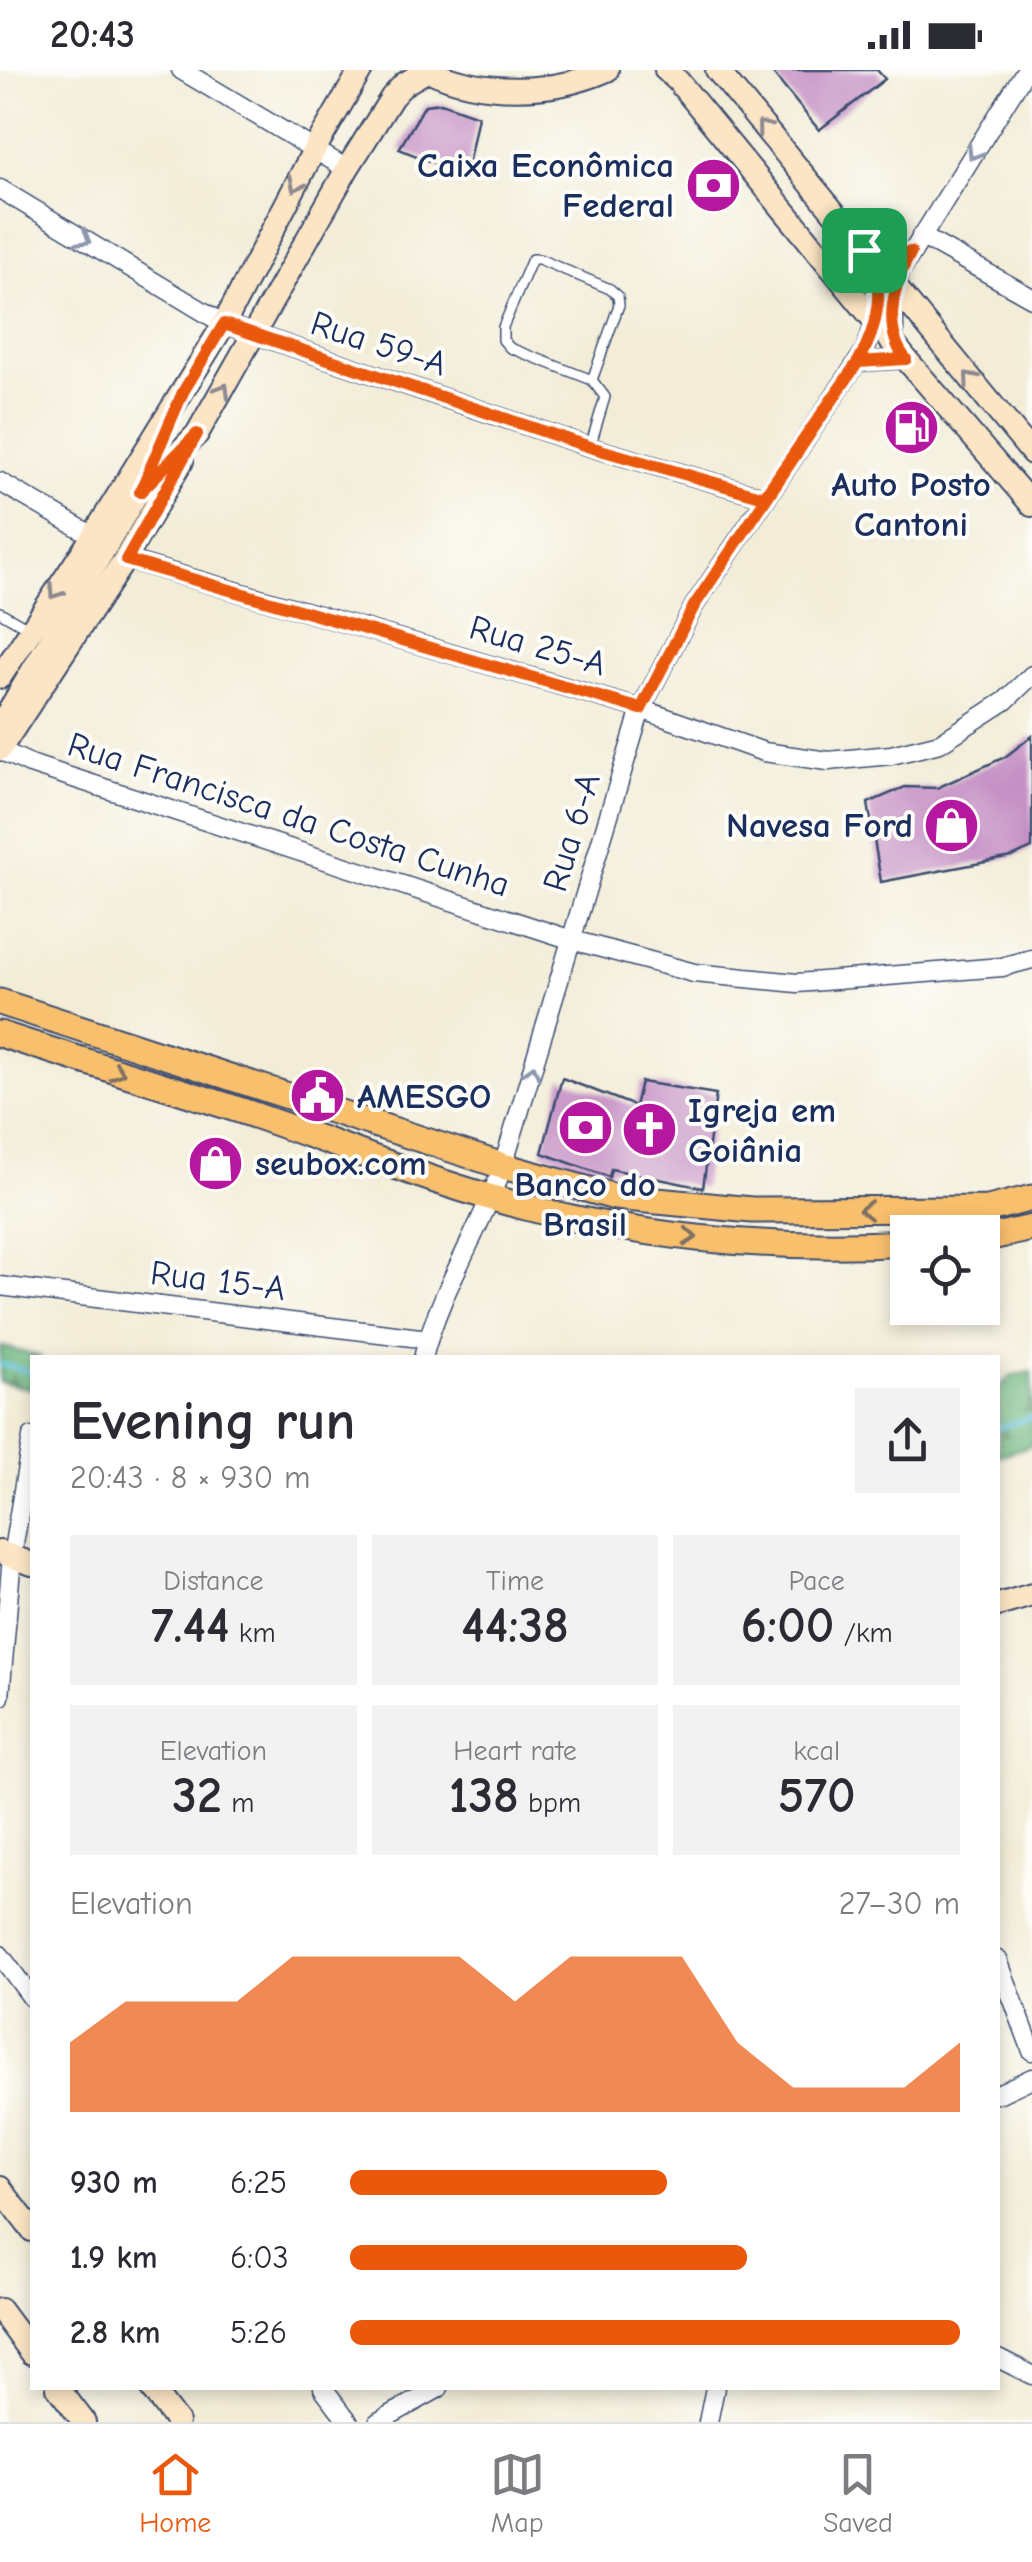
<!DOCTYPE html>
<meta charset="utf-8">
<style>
body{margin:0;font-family:"Comic Neue",sans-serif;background:#f2f2f3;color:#2b2b33;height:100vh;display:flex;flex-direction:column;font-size:38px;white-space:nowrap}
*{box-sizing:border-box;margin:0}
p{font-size:32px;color:#7c7c81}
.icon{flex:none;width:55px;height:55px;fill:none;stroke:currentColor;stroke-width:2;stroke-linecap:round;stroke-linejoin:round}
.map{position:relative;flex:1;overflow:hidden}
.drawer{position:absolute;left:30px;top:1285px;width:970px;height:1035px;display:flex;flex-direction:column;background:#fff;border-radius:0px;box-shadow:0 5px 15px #0003}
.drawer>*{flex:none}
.controls{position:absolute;left:890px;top:1145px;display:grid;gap:20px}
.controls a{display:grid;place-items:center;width:110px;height:110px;border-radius:0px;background:#fff;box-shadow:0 5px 15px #0003;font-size:50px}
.pin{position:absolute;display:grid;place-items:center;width:85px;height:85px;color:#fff;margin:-42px;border-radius:20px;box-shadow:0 5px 15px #0006}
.round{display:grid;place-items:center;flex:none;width:105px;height:105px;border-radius:0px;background:#f2f2f3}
.headline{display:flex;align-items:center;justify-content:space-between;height:170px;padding:0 40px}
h1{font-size:55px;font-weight:800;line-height:75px}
.figures{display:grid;grid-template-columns:repeat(3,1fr);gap:15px;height:170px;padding:10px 40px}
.figures div{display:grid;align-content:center;border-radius:0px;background:#f2f2f3;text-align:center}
.figures b{font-size:50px;font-weight:800}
.figures small{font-size:28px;font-weight:400}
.figures p{font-size:28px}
.chart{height:280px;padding:20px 40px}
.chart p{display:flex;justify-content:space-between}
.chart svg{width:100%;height:180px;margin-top:10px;fill:#ea580c;opacity:.7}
ul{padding:0 40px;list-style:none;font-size:32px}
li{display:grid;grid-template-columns:160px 120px 1fr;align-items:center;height:75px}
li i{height:25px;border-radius:12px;background:#ea580c}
.status{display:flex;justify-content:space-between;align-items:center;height:70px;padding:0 50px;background:#fff;direction:ltr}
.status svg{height:28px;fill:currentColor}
.tab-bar{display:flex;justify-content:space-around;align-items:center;height:140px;border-top:2px solid #e1e1e2;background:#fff;font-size:28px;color:#7c7c81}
.tab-bar a{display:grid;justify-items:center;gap:5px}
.tab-bar .selected{color:#ea580c}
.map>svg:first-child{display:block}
</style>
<div class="status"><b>20:43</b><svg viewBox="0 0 49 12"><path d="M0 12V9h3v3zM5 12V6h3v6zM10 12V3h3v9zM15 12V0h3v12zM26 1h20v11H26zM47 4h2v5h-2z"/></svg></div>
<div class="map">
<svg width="1032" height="2352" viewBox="0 0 1032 2352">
<defs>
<pattern id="forest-firs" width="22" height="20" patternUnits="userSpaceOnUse" patternTransform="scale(2.5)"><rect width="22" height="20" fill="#6db67d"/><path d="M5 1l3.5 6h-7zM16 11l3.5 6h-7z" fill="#59946a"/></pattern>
</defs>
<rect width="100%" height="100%" fill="#fdfcf7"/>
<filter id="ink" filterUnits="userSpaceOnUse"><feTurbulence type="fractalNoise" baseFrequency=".01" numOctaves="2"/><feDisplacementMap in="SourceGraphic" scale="20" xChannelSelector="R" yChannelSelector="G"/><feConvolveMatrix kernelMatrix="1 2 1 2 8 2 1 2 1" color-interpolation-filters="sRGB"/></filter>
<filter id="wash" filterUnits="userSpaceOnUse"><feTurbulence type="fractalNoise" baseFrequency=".0048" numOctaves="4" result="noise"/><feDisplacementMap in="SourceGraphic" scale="40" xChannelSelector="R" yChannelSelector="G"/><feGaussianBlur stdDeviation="2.25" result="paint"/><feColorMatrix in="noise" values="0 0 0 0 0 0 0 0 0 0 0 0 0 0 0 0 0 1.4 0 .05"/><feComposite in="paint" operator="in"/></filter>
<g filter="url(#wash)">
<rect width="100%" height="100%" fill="#f3edd8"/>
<!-- forest -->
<g fill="url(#forest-firs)" stroke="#44726e" stroke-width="2.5">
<path d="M0,1276l42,11 -10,1v31l-32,-7z"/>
<path d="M1032,1302v73l-34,11v-68l13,-12z"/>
</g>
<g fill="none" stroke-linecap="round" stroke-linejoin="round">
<!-- stream -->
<g stroke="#5ec1dc" stroke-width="5">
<path d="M0,1294l32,8"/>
<path d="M998,1358l34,-11"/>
</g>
</g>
<g id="blocks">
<!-- building -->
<g fill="#c590c5">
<path d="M770,0h107l8,9 -66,51z"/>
<path d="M441,33l37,13 -12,60 -67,-27 26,-44z"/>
<path d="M1032,666v112l-20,9 -131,25 -13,-79 37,-16 32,1 68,-31z"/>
<path d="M562,1008l73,28 6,-24 75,12 -13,94 -92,-19 -2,8 -67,-24z"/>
</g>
</g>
</g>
<g filter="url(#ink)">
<use href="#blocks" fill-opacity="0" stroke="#3b4c70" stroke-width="2.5"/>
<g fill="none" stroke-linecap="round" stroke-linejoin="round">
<defs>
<g id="lane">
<path d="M590,377l15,-50 -13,-17 -82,-32 -7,-8v-13l29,-68h7l71,30 8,7 1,9 -27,75"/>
<path d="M0,542l28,16"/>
</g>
<g id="street">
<path d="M181,0l166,99"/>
<path d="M0,119l224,135 366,123 174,50"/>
<path d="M921,166l111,62"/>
<path d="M894,275v-45l6,-28 126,-202"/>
<path d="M858,292l48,-3"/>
<path d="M0,412l93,54"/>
<path d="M125,489l516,150 123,43 64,9 63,-6 49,-12 65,-42 27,-26"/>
<path d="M0,680l30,14 542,176 122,33 103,10 205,-16 30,-8"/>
<path d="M0,1216l428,53"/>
<path d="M423,1288c17,-68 57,-127 80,-192l138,-457 53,-103 172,-257 9,-28 1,-56"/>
<path d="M0,1627l12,-141 20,-119"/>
<path d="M0,1885l32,43"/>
<path d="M998,1890l34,91"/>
<path d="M998,2024l34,-16"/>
<path d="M998,2288l34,17"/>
<path d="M323,2318l26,34"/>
<path d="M378,2352l61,-34"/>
<path d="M708,2352l7,-34"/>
</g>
<g id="secondary">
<path d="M428,0c54,26 125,24 179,0"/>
<path d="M666,0l12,11 228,278 126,146"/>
<path d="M717,0l315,383"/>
<path d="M140,422l57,-58 150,-265 45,-72 12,-13 24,-14"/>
<path d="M0,607l93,-141 131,-212 90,-174 47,-80"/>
<path d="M0,656l146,-248"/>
<path d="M0,679l125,-190 57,-98"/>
<path d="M0,1482l32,12"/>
<path d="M998,1535l34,-10"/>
<path d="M0,2118l32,42"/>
<path d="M0,2240l32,43"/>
<path d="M58,2318l26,34"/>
<path d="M151,2318l26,34"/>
</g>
<g id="primary">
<path d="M0,932l503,164 112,31 137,13 236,-1 44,-11"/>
<path d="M0,964c82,27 164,51 245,78 84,28 166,63 251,87 132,38 274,52 412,44"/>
<path d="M982,1169l50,-11"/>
</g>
</defs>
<!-- lane casing -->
<use href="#lane" stroke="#3b4c70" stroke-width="12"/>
<!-- street casing -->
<use href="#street" stroke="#3b4c70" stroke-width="21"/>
<!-- secondary casing -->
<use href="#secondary" stroke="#3b4c70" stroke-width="26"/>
<!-- primary casing -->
<use href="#primary" stroke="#3b4c70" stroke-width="29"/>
<!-- lane -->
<use href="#lane" stroke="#fff" stroke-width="9"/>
<!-- street -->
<use href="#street" stroke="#fff" stroke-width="18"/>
<!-- secondary -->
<use href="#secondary" stroke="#fce5c4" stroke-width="22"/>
<!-- primary -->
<use href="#primary" stroke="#f8bf6c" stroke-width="25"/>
</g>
<!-- one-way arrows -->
<defs><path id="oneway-chevron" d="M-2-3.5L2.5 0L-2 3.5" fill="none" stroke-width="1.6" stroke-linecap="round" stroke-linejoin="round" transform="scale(2.5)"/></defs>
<g stroke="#8c8a91">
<use href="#oneway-chevron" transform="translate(763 57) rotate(-129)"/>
<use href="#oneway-chevron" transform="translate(296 115) rotate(117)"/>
<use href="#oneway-chevron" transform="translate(970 308) rotate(-130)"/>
<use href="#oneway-chevron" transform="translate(223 320) rotate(-59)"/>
<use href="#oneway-chevron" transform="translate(55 522) rotate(124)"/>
</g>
<g stroke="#8d97ae">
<use href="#oneway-chevron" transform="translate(974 83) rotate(122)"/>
<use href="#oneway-chevron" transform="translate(84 169) rotate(31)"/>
<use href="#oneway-chevron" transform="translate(532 1002) rotate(-73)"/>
</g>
<g stroke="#7e7064">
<use href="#oneway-chevron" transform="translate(118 1002) rotate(18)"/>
<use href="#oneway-chevron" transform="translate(866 1140) rotate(180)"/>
<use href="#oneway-chevron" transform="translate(690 1167) rotate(5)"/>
</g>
</g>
<g fill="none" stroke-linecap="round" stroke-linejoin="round" filter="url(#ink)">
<defs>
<path id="route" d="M864,180c25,31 13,80 -6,112l-94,135 -174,-50 -366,-123 -41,68 -43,100 57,-58 -71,126 515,149 53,-103 164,-244 48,-3c-24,-29 -13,-76 5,-107l-15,3 -32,-5"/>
</defs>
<!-- route casing -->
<use href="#route" stroke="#fff" stroke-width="20"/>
<!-- route -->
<use href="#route" stroke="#ea580c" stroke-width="12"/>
</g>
<!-- icons -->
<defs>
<symbol id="bank-disc" viewBox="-11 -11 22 22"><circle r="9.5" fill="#b5179e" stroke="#fdfcf7"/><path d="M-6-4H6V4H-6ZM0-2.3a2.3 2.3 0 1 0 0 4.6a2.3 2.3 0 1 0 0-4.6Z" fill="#fff"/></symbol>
<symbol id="fuel-disc" viewBox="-11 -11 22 22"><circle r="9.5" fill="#b5179e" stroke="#fdfcf7"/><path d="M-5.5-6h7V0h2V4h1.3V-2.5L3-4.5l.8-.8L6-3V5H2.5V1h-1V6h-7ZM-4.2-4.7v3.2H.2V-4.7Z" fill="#fff"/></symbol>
<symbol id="shop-disc" viewBox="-11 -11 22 22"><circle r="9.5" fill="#b5179e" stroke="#fdfcf7"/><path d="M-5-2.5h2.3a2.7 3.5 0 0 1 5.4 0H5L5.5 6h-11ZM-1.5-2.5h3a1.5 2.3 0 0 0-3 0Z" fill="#fff"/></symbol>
<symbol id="civic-disc" viewBox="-11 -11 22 22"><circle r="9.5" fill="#b5179e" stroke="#fdfcf7"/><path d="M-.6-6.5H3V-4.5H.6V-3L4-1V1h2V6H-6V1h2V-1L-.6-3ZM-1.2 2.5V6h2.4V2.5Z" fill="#fff"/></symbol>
<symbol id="church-disc" viewBox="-11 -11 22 22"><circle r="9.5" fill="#b5179e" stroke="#fdfcf7"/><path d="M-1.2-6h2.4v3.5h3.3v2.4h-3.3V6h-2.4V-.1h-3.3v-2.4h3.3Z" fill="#fff"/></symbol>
</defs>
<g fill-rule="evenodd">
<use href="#bank-disc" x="682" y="84" width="63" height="63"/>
<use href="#fuel-disc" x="880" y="326" width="63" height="63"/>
<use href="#shop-disc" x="920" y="724" width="63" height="63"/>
<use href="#civic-disc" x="286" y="994" width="63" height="63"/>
<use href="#bank-disc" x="554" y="1026" width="63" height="63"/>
<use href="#church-disc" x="618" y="1028" width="63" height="63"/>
<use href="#shop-disc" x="184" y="1062" width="63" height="63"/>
</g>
<g text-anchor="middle" stroke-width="8" stroke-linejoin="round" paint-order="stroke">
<!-- poi labels -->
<g font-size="35" font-weight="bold" fill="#1b2f5e" stroke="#fdfcf7" text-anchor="start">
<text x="674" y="107" text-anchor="end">Caixa Econômica<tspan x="674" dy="40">Federal</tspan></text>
<text x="911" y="426" text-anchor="middle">Auto Posto<tspan x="911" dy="40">Cantoni</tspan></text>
<text x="913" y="767" text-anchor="end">Navesa Ford</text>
<text x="357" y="1038">AMESGO</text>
<text x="688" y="1052">Igreja em<tspan x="688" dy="40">Goiânia</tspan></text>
<text x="255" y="1105">seubox.com</text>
<text x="585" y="1126" text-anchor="middle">Banco do<tspan x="585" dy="40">Brasil</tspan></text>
</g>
<!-- street labels -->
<g font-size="35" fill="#1b2f5e" stroke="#fdfcf7">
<text transform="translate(379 273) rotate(18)" y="12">Rua 59-A</text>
<text transform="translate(538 575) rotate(16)" y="12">Rua 25-A</text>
<text transform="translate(289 744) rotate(18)" y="12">Rua Francisca da Costa Cunha</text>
<text transform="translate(571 762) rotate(-73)" y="12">Rua 6-A</text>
<text transform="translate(218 1210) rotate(7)" y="12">Rua 15-A</text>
</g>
</g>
</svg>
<div class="controls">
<a><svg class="icon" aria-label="locate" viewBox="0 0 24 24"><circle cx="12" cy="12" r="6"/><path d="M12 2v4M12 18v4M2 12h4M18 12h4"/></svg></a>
</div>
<div class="pin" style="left:864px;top:180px;background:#1e9e55"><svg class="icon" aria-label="arrive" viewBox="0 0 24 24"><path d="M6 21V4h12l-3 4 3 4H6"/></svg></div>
<section class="drawer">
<div class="headline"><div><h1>Evening run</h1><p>20:43 · 8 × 930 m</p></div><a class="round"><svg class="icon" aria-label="share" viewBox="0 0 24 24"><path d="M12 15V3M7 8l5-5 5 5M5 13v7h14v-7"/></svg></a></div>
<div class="figures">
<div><p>Distance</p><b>7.44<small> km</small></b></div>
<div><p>Time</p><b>44:38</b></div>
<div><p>Pace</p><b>6:00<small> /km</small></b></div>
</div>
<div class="figures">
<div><p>Elevation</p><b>32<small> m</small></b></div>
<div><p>Heart rate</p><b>138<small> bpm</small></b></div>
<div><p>kcal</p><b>570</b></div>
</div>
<div class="chart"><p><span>Elevation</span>27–30 m</p>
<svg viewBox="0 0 160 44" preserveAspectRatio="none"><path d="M0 44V27L10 17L20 17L30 17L40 6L50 6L60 6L70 6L80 17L90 6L100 6L110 6L120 27L130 38L140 38L150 38L160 27V44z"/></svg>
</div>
<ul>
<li><b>930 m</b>6:25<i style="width:52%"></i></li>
<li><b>1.9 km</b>6:03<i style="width:65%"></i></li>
<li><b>2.8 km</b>5:26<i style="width:100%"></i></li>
</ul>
</section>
</div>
<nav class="tab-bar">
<a class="selected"><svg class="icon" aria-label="home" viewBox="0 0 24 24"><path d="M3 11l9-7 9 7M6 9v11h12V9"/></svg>Home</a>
<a><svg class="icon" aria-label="map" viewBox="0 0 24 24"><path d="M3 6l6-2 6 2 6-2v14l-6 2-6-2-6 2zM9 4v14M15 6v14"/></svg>Map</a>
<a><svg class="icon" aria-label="saved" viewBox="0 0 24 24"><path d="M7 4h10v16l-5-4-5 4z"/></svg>Saved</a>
</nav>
